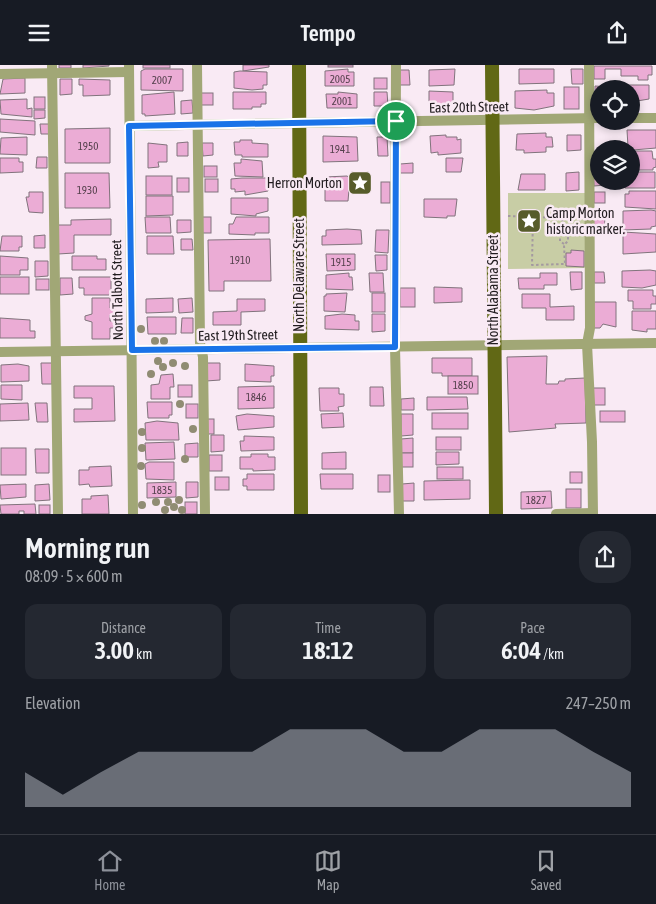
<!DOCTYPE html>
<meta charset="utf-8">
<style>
body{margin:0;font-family:"Asap Condensed",sans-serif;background:#242831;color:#f1f3f6;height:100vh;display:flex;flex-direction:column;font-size:19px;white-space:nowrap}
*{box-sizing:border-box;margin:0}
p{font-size:16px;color:#9ea1a6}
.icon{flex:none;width:28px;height:28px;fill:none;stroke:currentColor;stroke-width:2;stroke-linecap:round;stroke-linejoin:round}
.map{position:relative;height:449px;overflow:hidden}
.panel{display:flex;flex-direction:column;background:#171b24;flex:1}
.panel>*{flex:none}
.controls{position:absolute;left:590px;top:15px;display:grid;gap:10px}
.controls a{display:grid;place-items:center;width:50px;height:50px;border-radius:50%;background:#171b24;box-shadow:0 2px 8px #0003;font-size:25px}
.pin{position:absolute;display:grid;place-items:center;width:42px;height:42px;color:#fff;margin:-21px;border:2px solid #fff;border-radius:50%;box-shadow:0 1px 5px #0007}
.round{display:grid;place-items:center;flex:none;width:52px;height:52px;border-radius:20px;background:#242831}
.overview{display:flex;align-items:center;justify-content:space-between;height:85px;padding:0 25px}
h1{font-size:28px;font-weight:600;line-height:38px}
.figures{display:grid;grid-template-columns:repeat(3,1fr);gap:8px;height:85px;padding:5px 25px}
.figures div{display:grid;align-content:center;border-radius:12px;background:#242831;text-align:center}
.figures b{font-size:25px;font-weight:600}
.figures small{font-size:14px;font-weight:400}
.figures p{font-size:14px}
.chart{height:140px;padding:10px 25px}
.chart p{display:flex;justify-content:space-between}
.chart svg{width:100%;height:90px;margin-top:5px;fill:#8c9099;opacity:.7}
header{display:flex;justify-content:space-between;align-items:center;height:65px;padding:0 25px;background:#171b24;font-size:22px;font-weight:600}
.menu{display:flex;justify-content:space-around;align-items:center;height:70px;border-top:1px solid #363941;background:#171b24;font-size:14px;color:#9ea1a6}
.menu a{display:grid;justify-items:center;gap:2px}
.menu .current{color:#8c9099}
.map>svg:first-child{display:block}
</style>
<header><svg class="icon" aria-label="menu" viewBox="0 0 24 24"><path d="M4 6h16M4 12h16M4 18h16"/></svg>Tempo<svg class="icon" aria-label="share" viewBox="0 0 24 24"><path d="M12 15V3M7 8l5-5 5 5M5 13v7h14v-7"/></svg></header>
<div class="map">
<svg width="656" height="449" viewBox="0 0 656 449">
<rect width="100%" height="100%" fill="#f9eaf4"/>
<!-- green -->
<path fill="#c8cda5" d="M508,128h77l1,75 -78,1z"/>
<!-- building -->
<g fill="#ebacd5" stroke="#81737c">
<rect x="59" y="0" width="12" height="3"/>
<path d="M83,0h26v1l-26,2z"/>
<rect x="143" y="0" width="27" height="3"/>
<path d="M243,0h26v2l-26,4z"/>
<rect x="328" y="0" width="25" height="2"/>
<path d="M594,1h58v9h-4v5h-10v-4h-17v-7h-16v10h-11z"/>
<path d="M145,4h38v22l-42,-1v-19z"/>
<path d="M348,4v3h6v14h-29v-15z"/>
<path d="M455,4l-1,16 -25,1v-16z"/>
<path d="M519,4h35v14l-35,1z"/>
<path d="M571,4h12v15h-11z"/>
<path d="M398,5h11l1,15h-12z"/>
<path d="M240,6l27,1v13h-4v4l-11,1 -18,-2v-16z"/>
<path d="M25,13v15l-25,1 3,-15z"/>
<rect x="374" y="13" width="13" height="11"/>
<path d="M60,14h12v15l-12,1z"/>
<path d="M79,14l31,1v15l-27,1v-11h-4z"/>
<path d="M622,20h27v14l-18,3v-13h-9z"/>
<path d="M595,21l15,1v2h-11v12h-4z"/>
<rect x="564" y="22" width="15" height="22"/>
<path d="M547,25v3h7v13l-20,4 -19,-2v-17z"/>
<path d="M429,26l24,1v12l-24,2z"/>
<path d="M174,27l1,22 -30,2v-2h-3v-19z"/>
<path d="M233,27h33v12h-5v3h-9v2h-19z"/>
<path d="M338,27l19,2v14h-30l-1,-14h12z"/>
<path d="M374,27h13l1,14h-14z"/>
<rect x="200" y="28" width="13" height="12"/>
<rect x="34" y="32" width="11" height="12"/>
<path d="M27,34v10l5,-1v9l-31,-3 -1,-14z"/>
<path d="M192,35l1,13 -12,1v-13z"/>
<path d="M34,45h11v8l-11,1z"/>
<path d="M0,54l35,2v14l-35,-3z"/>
<path d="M40,59h10v10h-9z"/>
<path d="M110,63v35h-45v-34z"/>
<path d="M627,65h29v18l-23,2 -1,-3h-4z"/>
<path d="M546,68v4h6l1,10h-7v5l-22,1v-3h-8l1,-16z"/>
<path d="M446,70v2h11v3l4,-1v14l-23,2v-3l-7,1 -1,-17z"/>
<path d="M567,70h14v15l-14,1z"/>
<path d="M323,71l34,1 1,24 -35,1z"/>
<path d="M27,72v18l-27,-1 1,-16z"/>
<path d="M377,72h10l1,19h-10z"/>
<path d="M240,75h12v3l16,1v13h-26v-2h-7l-1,-13h6z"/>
<path d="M188,77v14h-11v-13z"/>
<path d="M148,78l19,2v17h-9l1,5 -11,1z"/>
<path d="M202,78h11v12l-10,1z"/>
<path d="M631,86h21l1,8h3v8l-3,1v2h-21z"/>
<path d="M37,92h10v11h-11z"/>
<path d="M0,93h19v4h4v10l-23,1z"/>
<path d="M446,93h17l-2,14h-15z"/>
<path d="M241,94l21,2 1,16 -28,-1 -1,-13h7z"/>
<path d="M413,98v10h-13v-9z"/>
<rect x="204" y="101" width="13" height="11"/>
<path d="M579,107v18l-13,1v-18z"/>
<path d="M631,107h24v16h-30v-7h6z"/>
<path d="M65,108h44l1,35h-45z"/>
<path d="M599,108v8h6v4l-11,1 -1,-12z"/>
<path d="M521,109h24v16h-27z"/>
<rect x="146" y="111" width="26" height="19"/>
<path d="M347,111l3,2 -2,23h-23v-24z"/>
<rect x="177" y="113" width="12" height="14"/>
<path d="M242,113h26v13l-23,4v-4l-10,1v-3h-4v-10z"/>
<rect x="205" y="114" width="13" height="13"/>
<rect x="381" y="117" width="9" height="21"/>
<path d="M629,126h27v18l-31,-2v-13h4z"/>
<path d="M29,127h14v21l-14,-1 -3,-15h3z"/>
<rect x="594" y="127" width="11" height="11"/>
<path d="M146,131h27v19l-27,1z"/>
<path d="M231,133h37v13l-12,3v2l-25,-2z"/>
<path d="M424,134h33l-2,17h-8v2l-23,-1z"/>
<path d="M651,145l5,1v15l-5,1v2l-28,1v-19z"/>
<path d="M604,146l1,14h-13v-13z"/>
<path d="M145,152h25l1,16h-25z"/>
<rect x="201" y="152" width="10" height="16"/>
<path d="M236,152h33v16h-14v2l-26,-1v-10h4z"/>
<path d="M111,154v16h-37v18l-16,1v-29h13v-5z"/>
<path d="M177,155h14v12l-14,1z"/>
<path d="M347,164l14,1 1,14 -40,1v-9h4v-6z"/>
<path d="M376,165h13l-1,23 -13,-1z"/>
<path d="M623,167l33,2v18l-33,2z"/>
<path d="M45,170v13h-11v-12z"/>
<path d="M2,171h20v11h-3v4h-19z"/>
<path d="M147,171h26l1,18h-27z"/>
<path d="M181,174h11l1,11h-12z"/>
<path d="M270,174l1,42h-47v10h-15l-1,-51z"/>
<path d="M571,185l13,1v16l-18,-1v-13h5z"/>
<path d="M326,189h29v16l-28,1z"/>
<path d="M375,190h12v15l-11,1z"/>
<path d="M0,191l28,2v12h-8v5h-20z"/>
<path d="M72,191h25v3h9v11h-34z"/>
<path d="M35,196h13v15l-13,1z"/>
<path d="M650,205l6,1v14l-14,3 -20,-1v-16z"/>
<path d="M570,207h12v17l-11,1z"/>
<path d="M594,207h10l1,11h-11z"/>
<path d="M349,208v4h3l1,13 -27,-1v-14z"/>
<path d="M369,208h14l1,19h-14z"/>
<path d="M540,208h17v12h-13v4h-25l-1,-11h22z"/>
<rect x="0" y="212" width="29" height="17"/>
<path d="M79,212h32v18h-27v-7h-5z"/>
<path d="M60,213h12l1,16 -13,1z"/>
<rect x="36" y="214" width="13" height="11"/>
<path d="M434,222l28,1v14l-28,1z"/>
<rect x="400" y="223" width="15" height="19"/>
<path d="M628,225h25v6h3v8h-5v5h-18v-8h-5z"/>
<path d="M347,228l-2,19 -21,-1v-15h2v-2z"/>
<rect x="372" y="228" width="13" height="19"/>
<path d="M522,229h28v13l24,-1v14h-28v-12h-24z"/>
<path d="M92,233h18v10h5v7h-5v6h4v7h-4v11h-18v-17l-7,-2v-4l7,-2z"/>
<path d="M173,233v14l-27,1v-14z"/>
<path d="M192,233l1,14 -14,1 -1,-14z"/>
<path d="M237,234h28v12l-24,1v13h-28v-13l24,-1z"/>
<path d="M592,237h24v25l-13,-3 -3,4h-7z"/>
<path d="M632,246h24v18h-9v3l-15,-2z"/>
<path d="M342,249l13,1v6h4v9l-34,-1v-13z"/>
<path d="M372,249h13v17l-13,1z"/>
<path d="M147,252h29v17h-28z"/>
<path d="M0,253l30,2v11h5v7h-35z"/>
<path d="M182,253h11v15h-12z"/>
<path d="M547,291l-1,28h12l1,-3h6v-2l20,-1 1,45 -31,1 1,4 -47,4 -2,-75z"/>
<path d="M432,293h40v18h-30v-3h-10z"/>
<path d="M41,298h11v21h-10z"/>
<path d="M206,298h14v17l-14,1z"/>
<path d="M18,299l11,2v15l-28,1v-17z"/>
<path d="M245,299l29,2v10h-3v6l-26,-1z"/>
<path d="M173,309l1,13h-4v12h-19v-14l8,-1 2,-9z"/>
<rect x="448" y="311" width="30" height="18"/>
<path d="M1,320h21v15l-21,-1z"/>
<rect x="178" y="320" width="14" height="12"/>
<path d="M74,321h40l1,35 -41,1v-13h18v-11h-18z"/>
<path d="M274,321v22l-36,1v-22z"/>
<path d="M370,322h13l1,19h-14z"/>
<path d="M319,323h20v6h5v12l-6,1 1,4h-19z"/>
<rect x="592" y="323" width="13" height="17"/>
<path d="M427,332h40l1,12 -41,1z"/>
<path d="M414,333v12h-13v-11z"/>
<path d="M147,337h25v13h-3v3h-21z"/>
<path d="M28,338l1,17 -29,1v-17z"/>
<path d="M35,338h12l1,19h-11z"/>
<rect x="186" y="339" width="12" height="14"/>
<rect x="600" y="346" width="25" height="11"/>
<path d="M343,348l1,14 -22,1 -1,-14z"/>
<rect x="432" y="348" width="36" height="16"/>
<path d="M247,349l27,2v11l-36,3 -2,-14z"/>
<path d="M401,349h12v21l-12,1z"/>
<rect x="205" y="354" width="9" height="15"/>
<path d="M157,356l21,2 1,17h-33l-1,-17z"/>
<path d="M211,370h13v16l-13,1z"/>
<path d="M244,371l30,1v13l-33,1 -1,-10h4z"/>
<rect x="436" y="372" width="25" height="13"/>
<path d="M413,373v15h-12v-14z"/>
<path d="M174,377l1,17 -29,1 -1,-17z"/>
<path d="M198,378v14h-13v-13z"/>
<rect x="1" y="383" width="25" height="27"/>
<path d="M35,384h14v24h-13z"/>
<path d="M346,387v17h-24v-16z"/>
<path d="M436,387h23v12l-23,1z"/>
<rect x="401" y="388" width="12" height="14"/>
<path d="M251,389h17v3h7v13l-22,1v-2h-13v-12h11z"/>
<rect x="209" y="390" width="13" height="16"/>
<path d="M149,397h25v18l-28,-1 -1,-15z"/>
<path d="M111,401l1,20 -22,1 -1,-3 -10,1v-15h10v-3z"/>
<rect x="437" y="402" width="26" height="12"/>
<rect x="570" y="407" width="12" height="11"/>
<path d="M247,409h27v16h-27v-4h-4v-7h4z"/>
<path d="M320,409h33v15h-32z"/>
<rect x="378" y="410" width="12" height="17"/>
<rect x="215" y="412" width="14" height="13"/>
<path d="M470,415v19l-46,1v-19z"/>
<path d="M176,417v15l-29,1v-15z"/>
<path d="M186,417h12v15l-12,1z"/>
<path d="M414,418v18h-12v-17z"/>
<path d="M26,419v13l-25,2 -1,-14z"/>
<path d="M49,419l1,16 -15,1v-16z"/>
<rect x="566" y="424" width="15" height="19"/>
<path d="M551,426l1,17 -31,1v-17z"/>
<path d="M108,430l1,19h-27v-15h9v-3z"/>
<rect x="185" y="437" width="12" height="12"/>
<path d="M35,439l1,10h-12v-3h-5v3h-18l-1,-9z"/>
<rect x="39" y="440" width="11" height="9"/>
</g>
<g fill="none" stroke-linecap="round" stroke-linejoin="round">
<!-- path -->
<g stroke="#a499a0" stroke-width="2" stroke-dasharray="2.5 2.5" stroke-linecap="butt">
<path d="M508,151l54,2 2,10 4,4v9l-4,4 1,19 -33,1 1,-48"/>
<path d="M564,179l-4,-3v-10l4,-3"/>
</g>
<!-- minor -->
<g stroke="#a1a776" stroke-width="10">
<path d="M52,0l6,449"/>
<path d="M129,0l4,449"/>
<path d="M197,0l3,278 3,14 2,157"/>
<path d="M396,0l-1,282 4,167"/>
<path d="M589,0l1,263 -3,16 5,98 1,72"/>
<path d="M0,9l129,-2"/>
<path d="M631,53h25"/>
<path d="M129,61l470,-8"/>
<path d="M0,287l656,-9"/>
<path d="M556,449l37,-1"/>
</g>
<!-- major -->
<g stroke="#616815" stroke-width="14">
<path d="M299,0l2,449"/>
<path d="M492,0l4,449"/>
</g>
</g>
<!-- trees -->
<g fill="#908c73">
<circle cx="141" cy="264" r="4"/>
<circle cx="208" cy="271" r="4"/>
<circle cx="155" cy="276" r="4"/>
<circle cx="164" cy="276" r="4"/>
<circle cx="158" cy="296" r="4"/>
<circle cx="173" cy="298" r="4"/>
<circle cx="185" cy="301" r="4"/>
<circle cx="163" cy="302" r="4"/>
<circle cx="151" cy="309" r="4"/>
<circle cx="180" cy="339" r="4"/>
<circle cx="193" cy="364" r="4"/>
<circle cx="142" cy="367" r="4"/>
<circle cx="142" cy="383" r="4"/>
<circle cx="185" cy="394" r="4"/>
<circle cx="141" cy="401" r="4"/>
<circle cx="179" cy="435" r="4"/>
<circle cx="156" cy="437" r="4"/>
<circle cx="168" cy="437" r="4"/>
<circle cx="142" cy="440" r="4"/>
<circle cx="174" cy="442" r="4"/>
<circle cx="165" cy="445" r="4"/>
<circle cx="182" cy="445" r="4"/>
</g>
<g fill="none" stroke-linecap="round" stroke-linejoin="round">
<defs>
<path id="route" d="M396,56l-1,226 -263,3 -3,-224z"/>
</defs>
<!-- route casing -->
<use href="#route" stroke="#fff" stroke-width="10"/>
<!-- route -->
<use href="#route" stroke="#1a73e8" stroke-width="6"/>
</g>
<!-- icons -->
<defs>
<symbol id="sight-square" viewBox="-11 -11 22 22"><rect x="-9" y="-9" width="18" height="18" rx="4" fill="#575c2a" stroke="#f9eaf4"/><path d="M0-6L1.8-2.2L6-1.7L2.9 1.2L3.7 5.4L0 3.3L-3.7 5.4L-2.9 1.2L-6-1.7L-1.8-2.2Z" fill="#fff"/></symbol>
</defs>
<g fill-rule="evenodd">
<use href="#sight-square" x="346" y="104" width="28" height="28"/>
<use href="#sight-square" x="515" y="142" width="28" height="28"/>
</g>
<g text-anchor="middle" stroke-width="5" stroke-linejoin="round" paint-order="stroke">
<!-- number labels -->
<g font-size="11" fill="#54404c">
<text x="340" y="18">2005</text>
<text x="162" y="19">2007</text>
<text x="342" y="40">2001</text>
<text x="88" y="85">1950</text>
<text x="340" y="88">1941</text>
<text x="87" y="129">1930</text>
<text x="240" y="199">1910</text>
<text x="341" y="201">1915</text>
<text x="463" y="324">1850</text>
<text x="256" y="336">1846</text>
<text x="162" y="429">1835</text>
<text x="536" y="439">1827</text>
</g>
<!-- street labels -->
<g font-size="14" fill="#211c1f" stroke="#f9eaf4">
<text transform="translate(469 42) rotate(-1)" y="5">East 20th Street</text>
<text transform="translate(299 210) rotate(-90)" y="5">North Delaware Street</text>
<text transform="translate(117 225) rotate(-91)" y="5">North Talbott Street</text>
<text transform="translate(493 225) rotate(-90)" y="5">North Alabama Street</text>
<text transform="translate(238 270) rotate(-1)" y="5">East 19th Street</text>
</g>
<!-- poi labels -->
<g font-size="14" fill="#211c1f" stroke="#f9eaf4" text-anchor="end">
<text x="342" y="123">Herron Morton</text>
<text x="546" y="153" text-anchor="start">Camp Morton<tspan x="546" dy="16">historic marker.</tspan></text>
</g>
</g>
</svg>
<div class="controls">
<a><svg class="icon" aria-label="locate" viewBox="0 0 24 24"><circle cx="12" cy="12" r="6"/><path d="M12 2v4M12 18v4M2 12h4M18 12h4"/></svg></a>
<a><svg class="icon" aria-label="layers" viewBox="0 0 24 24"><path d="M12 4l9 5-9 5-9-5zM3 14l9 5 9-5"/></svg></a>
</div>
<div class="pin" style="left:396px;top:56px;background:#1e9e55"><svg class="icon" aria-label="arrive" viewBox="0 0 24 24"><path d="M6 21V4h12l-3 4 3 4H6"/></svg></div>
</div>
<section class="panel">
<div class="overview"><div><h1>Morning run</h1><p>08:09 · 5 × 600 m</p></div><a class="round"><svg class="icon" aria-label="share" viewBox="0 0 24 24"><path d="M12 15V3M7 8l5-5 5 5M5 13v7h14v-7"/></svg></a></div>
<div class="figures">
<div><p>Distance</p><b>3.00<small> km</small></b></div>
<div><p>Time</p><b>18:12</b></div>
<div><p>Pace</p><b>6:04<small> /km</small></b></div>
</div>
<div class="chart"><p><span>Elevation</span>247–250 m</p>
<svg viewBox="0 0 160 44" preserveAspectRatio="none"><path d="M0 44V27L10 38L20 27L30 17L40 17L50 17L60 17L70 6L80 6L90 6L100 17L110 17L120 6L130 6L140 6L150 17L160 27V44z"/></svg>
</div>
</section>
<nav class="menu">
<a class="current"><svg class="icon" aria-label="home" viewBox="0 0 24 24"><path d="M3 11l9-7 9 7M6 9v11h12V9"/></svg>Home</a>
<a><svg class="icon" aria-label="map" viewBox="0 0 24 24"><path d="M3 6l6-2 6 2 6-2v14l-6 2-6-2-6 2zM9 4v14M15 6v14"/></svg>Map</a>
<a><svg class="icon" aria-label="saved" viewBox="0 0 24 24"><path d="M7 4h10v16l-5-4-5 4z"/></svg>Saved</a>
</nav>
